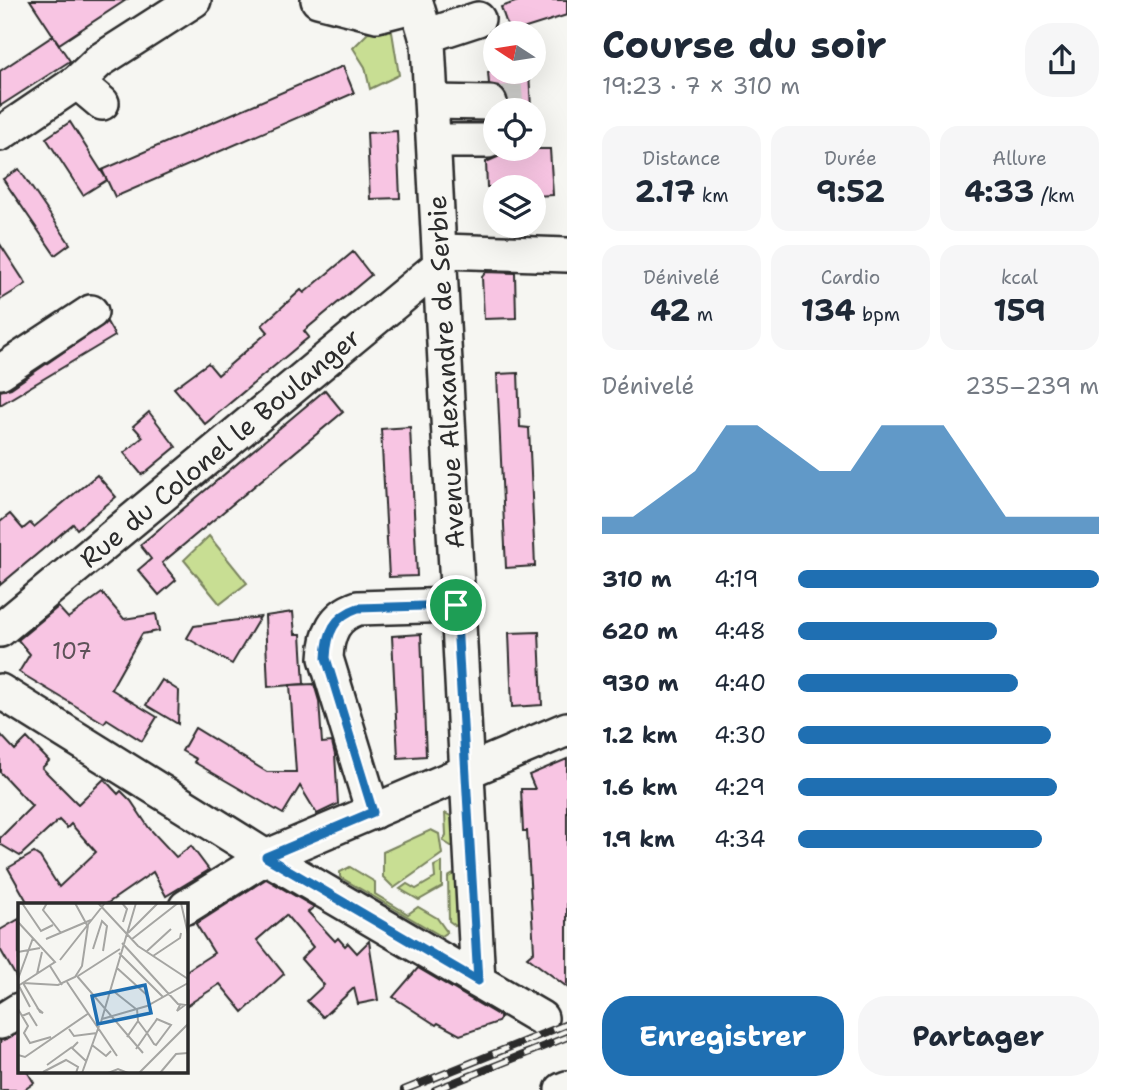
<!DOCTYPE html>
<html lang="fr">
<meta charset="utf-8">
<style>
body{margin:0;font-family:"Shantell Sans",sans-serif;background:#f6f6f7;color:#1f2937;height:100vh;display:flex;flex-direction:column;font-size:26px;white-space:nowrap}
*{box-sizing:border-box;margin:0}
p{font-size:23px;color:#747a83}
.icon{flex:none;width:38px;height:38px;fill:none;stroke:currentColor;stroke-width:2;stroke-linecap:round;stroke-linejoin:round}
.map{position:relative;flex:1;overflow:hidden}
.side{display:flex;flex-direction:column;background:#fff;width:567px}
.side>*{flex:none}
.needle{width:46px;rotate:282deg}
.fabs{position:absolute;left:483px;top:21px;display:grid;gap:14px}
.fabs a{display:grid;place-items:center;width:63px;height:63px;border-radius:50%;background:#fff;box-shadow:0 7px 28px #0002;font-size:35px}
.pin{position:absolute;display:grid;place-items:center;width:60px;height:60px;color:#fff;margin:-30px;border:4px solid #fff;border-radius:50%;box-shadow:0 2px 7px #0007}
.round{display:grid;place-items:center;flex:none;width:74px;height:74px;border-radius:28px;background:#f6f6f7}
.headline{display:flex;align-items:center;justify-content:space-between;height:119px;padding:0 35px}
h1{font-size:38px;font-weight:700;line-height:52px}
.metrics{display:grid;grid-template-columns:repeat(3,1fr);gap:10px;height:119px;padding:7px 35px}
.metrics div{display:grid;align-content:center;border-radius:18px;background:#f6f6f7;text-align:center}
.metrics b{font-size:30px;font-weight:700}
.metrics small{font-size:19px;font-weight:400}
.metrics p{font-size:19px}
.chart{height:196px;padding:14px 35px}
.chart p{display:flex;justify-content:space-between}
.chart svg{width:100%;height:126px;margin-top:7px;fill:#1f6fb2;opacity:.7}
.action{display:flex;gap:14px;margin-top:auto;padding:14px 35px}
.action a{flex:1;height:80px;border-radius:28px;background:#1f6fb2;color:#fff;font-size:28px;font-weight:700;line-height:80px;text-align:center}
.action a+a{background:#f6f6f7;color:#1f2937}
ul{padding:0 35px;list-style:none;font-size:23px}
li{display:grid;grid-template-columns:112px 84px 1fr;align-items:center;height:52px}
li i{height:18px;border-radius:9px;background:#1f6fb2}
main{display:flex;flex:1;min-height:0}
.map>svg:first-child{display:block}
</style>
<main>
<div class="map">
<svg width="567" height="1090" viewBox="0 0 567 1090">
<rect width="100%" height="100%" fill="#f6f6f2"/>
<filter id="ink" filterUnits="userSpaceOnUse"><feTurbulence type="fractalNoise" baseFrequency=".0143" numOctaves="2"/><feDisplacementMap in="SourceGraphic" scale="14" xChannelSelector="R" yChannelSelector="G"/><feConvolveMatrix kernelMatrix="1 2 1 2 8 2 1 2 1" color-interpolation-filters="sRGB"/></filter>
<g filter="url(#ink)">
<!-- green -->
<g fill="#c8de93" stroke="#7a845f" stroke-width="2">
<path d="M385,23l7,9 7,43 -29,14 -5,-22 -12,-19 21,-21z"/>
<path d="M209,536l38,47 -27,21 -36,-44z"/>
<path d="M445,813l18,10 6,96 -13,7 -7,-5 -1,-44 11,-6v-20l-16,-10 3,-6z"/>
<path d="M431,830l8,4 3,20 -48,34 -11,-11v-25z"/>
<path d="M442,862v25l-23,13 -19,-11 7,-5 9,5 19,-11 -1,-12z"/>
<path d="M350,867l25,15v12l33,20 10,-7 19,11 10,14 -6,4 -101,-59v-5z"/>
</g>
<!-- building -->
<g fill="#f8c5e3" stroke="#2b2b2b" stroke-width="2">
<path d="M30,0h96l-67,44z"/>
<path d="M521,0h46v15l-57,18 -9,-26z"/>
<path d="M53,36l17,25 -70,45v-35z"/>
<path d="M343,66l11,27 -239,104 -8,-17 -24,15 -37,-57 24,-16 37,58 -5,-10z"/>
<path d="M488,72h41l2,36 -23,1 -1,-15 -8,-8 -10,-2z"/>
<path d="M397,131l3,67 -30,1 -3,-66z"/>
<path d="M505,149h45l3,46 -19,1v-9h-47l-1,-25 12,-5z"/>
<path d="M19,169l51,75 -15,11 -52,-76z"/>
<path d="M0,244l26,40 -26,16z"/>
<path d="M353,252l18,23 -67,56 5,6 -104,87 -31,-36 34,-25 10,12 50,-43 -6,-7 39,-35 3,3z"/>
<path d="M486,272l29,1 1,45 -32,1 -2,-42z"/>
<path d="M107,322l8,14 -115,69v-14l11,-3z"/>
<path d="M518,373l2,54 9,1 6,138 -29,2 -9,-194z"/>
<path d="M325,390l18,22 -181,151 14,17 -17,15 -21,-25 13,-11 -11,-14z"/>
<path d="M149,412l27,35 -34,28 -18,-22 19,-16 -10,-11z"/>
<path d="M410,427l7,149 -28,1 -8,-148z"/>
<path d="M97,475l19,22 -39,32 -4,-5 -73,61v-63l10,-8 13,15 7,-6 4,4z"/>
<path d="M102,593l22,26 32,-5 3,17 -17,3 -31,55 46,28 -15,24 -35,-22 -3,4 -85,-51 11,-18 -12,-14 40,-33 10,11z"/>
<path d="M293,612l2,22h6l3,50 -36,3 -3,-71z"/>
<path d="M260,617l-28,47 -45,-26 7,-12z"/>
<path d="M539,632l3,73 -30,2 -3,-74z"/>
<path d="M421,634l5,122 -28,2 -6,-122z"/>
<path d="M162,680l17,11 -1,33 -32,-19z"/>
<path d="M314,684l5,17 3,42 10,-1 3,13 3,49 -21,10 -17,-28 -17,28 -89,-52 2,-3 -14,-8 13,-23 72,44h29l-6,-87z"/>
<path d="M0,734l15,16 12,-12 22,23 -7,7 36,36 26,-25 14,15 3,-3 10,10 18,27 27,29 15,-11 18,24 -43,26 -13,-24 -48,33h-76l-21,-37 26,-15 6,4 19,30 37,-35 -25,-28 -4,4 -8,-8 -39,36 -20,-12v-6l32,-32 -32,-34z"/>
<path d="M567,759v228l-40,-30 7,-6 -7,-120h-4l-2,-42h14l-6,-14z"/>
<path d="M266,879l48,28 -6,5 27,29 3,-3 7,8 3,-3 9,10 12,-12 9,59 -20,4 -4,-16 -31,29 -16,-16 17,-16 -23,-26 12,-12 -27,-32 -29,25 27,34 -41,38 -23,-28 -34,22v-35l28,-18 -18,-29z"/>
<path d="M19,919v63l-19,-33v-19z"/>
<path d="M418,968l83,49 -3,5 -38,13 -22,-12 -2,2 -43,-28z"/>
<path d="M19,1033v38h8l7,12 -10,7h-24v-49z"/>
</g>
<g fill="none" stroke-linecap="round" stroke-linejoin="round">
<!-- minor-tunnel -->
<path stroke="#cdcdca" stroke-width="33" stroke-dasharray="33 17" stroke-linecap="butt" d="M490,103l41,-3"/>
<defs>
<g id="minor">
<path d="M318,0l59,15 39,-10"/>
<path d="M415,0l13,43 50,938"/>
<path d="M426,36l52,-17"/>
<path d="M77,82l25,21"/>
<path d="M432,102l58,1"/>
<path d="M0,134l77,-52 22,-21 95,-61"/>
<path d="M434,141h54"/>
<path d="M442,251l125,4"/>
<path d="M0,372l91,-60"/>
<path d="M0,630l440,-365"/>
<path d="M0,691l266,166 275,161"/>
<path d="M373,812l-47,-154c1,-25 8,-42 32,-50l98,-3"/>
<path d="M186,907l80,-50 301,-128"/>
<path d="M0,1022l19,-12"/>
<path d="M562,1090l5,-2"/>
</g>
</defs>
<!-- minor casing -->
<use href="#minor" stroke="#2b2b2b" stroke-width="38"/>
<!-- minor -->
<use href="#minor" stroke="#f6f6f2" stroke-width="33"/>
<defs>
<g id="rail">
<path d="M404,1090l163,-66"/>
<path d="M435,1090l132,-53"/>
</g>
</defs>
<!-- rail casing -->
<use href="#rail" stroke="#2b2b2b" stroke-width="8"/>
<!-- rail -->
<use href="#rail" stroke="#f6f6f2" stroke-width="5" stroke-dasharray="16" stroke-linecap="butt"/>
</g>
</g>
<g fill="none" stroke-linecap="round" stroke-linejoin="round" filter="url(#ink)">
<defs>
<path id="route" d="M456,605l22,376 -212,-124 107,-45 -47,-154c1,-25 8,-42 32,-50z"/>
</defs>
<!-- route casing -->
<use href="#route" stroke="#fff" stroke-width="14"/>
<!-- route -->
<use href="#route" stroke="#1f6fb2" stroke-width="9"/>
</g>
<g text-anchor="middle" stroke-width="6" stroke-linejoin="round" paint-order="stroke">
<!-- number labels -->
<g font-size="23" fill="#5e5259">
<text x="72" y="659">107</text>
</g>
<!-- street labels -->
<g font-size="26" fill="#2b2b2b" stroke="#f6f6f2">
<text transform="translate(446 372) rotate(-93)" y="9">Avenue Alexandre de Serbie</text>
<text transform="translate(220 448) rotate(-40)" y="9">Rue du Colonel le Boulanger</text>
</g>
</g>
<!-- overview -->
<g transform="translate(18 903)">
<rect width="170" height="170" fill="#f6f6f2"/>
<path fill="none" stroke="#a5a5a2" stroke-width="2" d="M4,0l19,28 12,-6M29,0l-4,7 18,23M57,0l12,22M80,0l40,43 50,33M104,0l5,6 -4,13M163,0l7,31M0,19l37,40 -37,24M110,30l30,-30M28,36l45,-19M114,36l46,-36M104,40l56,61 7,1 -8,6 3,-6M75,46l9,-28 5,5 -4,25M129,48l24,-22M0,49l22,-4M101,50l44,44M135,53l27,-18 1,-5M42,57l45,-57M32,63l12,19M99,65l31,28 1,9M19,71l5,-22M59,73l66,77M60,73l42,-27M0,76l15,-41M49,79l50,74M5,80l35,2 17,-8 7,-11 6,-41M5,80l17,29 3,1 -6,-5M1,83l11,21M94,87l24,19M0,106l10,17 -4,7 6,10 21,-6M4,113l7,-3 8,13M84,116l45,-13 41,-23M83,119l35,-119M51,126l5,7 23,-3M109,134l11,-16 -1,-12M60,139l-6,6 14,13M74,142l14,11 5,-5M118,146l11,-16 8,-11 2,-3 14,6 -15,20 -2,-1 -7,-11 -9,-12M0,152l7,2 64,-44M29,162l25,-18M25,169l23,-12 12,7 -2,6M64,170l17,-47M90,170l10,-4 10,4M121,170l49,-49M142,170l16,-19 12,-1"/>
<path fill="#1f6fb2" fill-opacity="0.15" stroke="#1f6fb2" stroke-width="3.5" d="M127,82l6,28 -53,11 -6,-28z"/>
<rect width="170" height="170" fill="none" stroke="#2b2b2b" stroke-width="3.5"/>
</g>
</svg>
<div class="fabs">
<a><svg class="needle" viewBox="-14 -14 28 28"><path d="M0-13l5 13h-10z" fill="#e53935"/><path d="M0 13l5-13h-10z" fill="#747a83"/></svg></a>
<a><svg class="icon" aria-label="locate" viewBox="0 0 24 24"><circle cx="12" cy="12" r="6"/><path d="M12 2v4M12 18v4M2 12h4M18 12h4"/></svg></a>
<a><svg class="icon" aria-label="layers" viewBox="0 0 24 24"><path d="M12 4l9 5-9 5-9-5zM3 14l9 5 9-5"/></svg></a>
</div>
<div class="pin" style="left:456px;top:605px;background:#1e9e55"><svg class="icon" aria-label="arrive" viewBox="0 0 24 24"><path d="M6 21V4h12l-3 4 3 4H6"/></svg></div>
</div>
<section class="side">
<div class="headline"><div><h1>Course du soir</h1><p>19:23 · 7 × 310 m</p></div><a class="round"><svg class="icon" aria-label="share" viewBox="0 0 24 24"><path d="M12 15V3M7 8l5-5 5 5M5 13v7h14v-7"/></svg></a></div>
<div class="metrics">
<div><p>Distance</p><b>2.17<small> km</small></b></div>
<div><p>Durée</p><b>9:52</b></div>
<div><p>Allure</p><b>4:33<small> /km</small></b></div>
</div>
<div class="metrics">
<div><p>Dénivelé</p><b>42<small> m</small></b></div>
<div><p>Cardio</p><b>134<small> bpm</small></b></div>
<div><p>kcal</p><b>159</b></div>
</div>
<div class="chart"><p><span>Dénivelé</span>235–239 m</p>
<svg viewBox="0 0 160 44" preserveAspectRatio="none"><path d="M0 44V38L10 38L20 30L30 22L40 6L50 6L60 14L70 22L80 22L90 6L100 6L110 6L120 22L130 38L140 38L150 38L160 38V44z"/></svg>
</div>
<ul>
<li><b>310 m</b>4:19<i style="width:100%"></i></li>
<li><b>620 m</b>4:48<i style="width:66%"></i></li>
<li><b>930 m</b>4:40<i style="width:73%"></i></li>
<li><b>1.2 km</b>4:30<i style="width:84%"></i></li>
<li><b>1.6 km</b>4:29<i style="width:86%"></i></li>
<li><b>1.9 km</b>4:34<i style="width:81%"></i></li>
</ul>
<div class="action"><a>Enregistrer</a><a>Partager</a></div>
</section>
</main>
